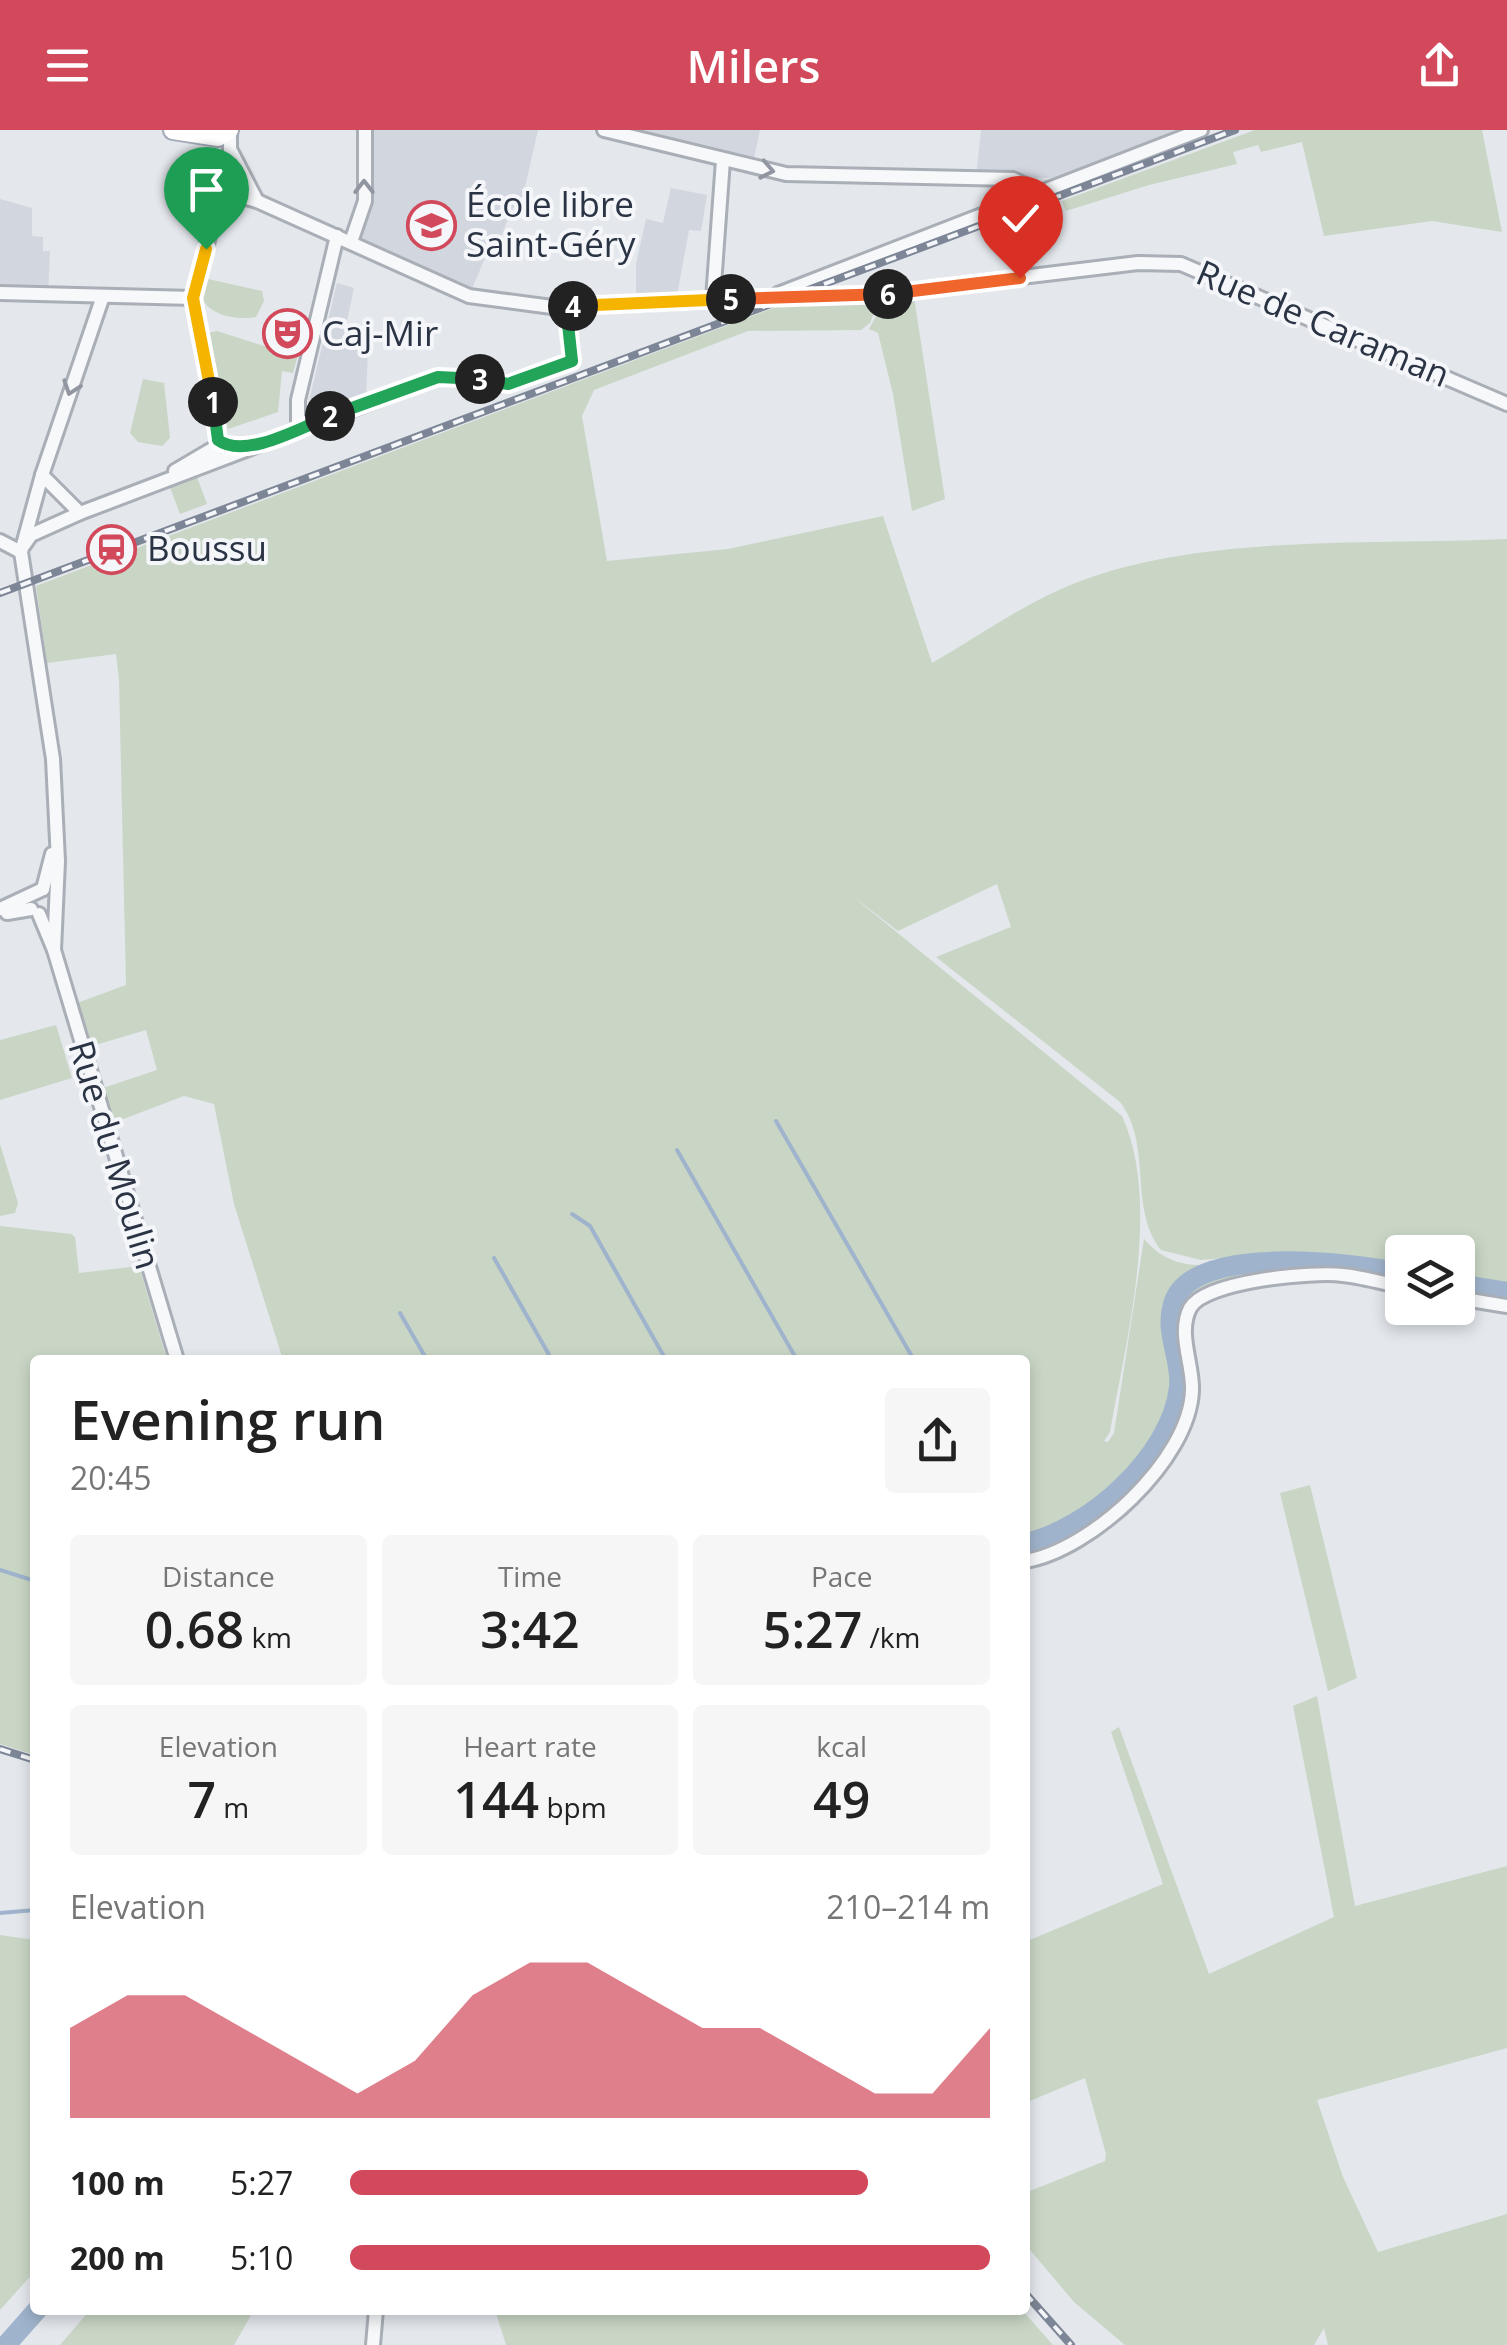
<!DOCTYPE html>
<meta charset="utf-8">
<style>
body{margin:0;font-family:"Open Sans",sans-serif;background:#f6f6f6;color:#222;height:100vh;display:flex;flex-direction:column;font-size:38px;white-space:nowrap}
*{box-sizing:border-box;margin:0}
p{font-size:32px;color:#767676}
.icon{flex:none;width:55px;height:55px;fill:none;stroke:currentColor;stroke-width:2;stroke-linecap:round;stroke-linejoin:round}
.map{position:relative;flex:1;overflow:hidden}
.drawer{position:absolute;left:30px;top:1225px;width:1000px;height:960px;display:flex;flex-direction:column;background:#fff;border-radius:10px;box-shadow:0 5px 15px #0003}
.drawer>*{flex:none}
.controls{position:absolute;left:1385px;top:1105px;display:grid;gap:20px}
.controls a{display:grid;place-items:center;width:90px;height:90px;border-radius:10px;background:#fff;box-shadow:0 5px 15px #0003;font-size:50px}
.pin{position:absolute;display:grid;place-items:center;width:85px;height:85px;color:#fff;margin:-102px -42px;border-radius:50% 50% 50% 0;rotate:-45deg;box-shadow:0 0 10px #0007}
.pin .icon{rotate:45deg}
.km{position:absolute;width:50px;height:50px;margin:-25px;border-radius:50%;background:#222;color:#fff;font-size:28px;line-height:50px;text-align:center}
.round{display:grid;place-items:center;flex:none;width:105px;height:105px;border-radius:10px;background:#f6f6f6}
.head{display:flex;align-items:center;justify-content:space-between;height:170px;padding:0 40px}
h1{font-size:55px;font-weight:600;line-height:75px}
.figures{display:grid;grid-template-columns:repeat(3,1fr);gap:15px;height:170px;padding:10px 40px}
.figures div{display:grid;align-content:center;border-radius:10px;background:#f6f6f6;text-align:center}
.figures b{font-size:50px;font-weight:600}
.figures small{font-size:28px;font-weight:400}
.figures p{font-size:28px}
.chart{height:280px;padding:20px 40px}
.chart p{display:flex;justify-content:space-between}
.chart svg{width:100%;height:180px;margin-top:10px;fill:#d1495b;opacity:.7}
ul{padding:0 40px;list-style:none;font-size:32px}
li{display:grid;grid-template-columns:160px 120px 1fr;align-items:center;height:75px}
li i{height:25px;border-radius:12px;background:#d1495b}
header{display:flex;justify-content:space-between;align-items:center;height:130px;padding:0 40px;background:#d1495b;color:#fff;font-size:45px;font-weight:600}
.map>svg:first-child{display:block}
</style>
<header><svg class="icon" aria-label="menu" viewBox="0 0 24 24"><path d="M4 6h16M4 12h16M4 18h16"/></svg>Milers<svg class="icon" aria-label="share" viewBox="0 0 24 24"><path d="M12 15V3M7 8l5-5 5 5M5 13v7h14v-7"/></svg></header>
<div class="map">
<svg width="1507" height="2215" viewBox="0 0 1507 2215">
<rect width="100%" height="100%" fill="#e4e7ec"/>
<!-- built -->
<g fill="#d2d6de">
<path d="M365,0h173l-18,79 -7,-2 -21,53 -7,-2 -16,38 -118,-54 14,-41z"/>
<path d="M604,0h156l-8,38z"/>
<path d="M981,0h217l-137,48 -85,-1z"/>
<path d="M671,58l36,7 -6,36 -12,-1 -13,71 -40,2v-39l10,-45 17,4z"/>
<path d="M0,69l32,9v28l11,1v14h7l-2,43 -48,-1z"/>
<path d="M337,153l17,5 -12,56 26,6 -2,46 -50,19 -10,-1z"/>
</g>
<!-- green -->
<g fill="#c9d6c5">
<path d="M1255,0h227l20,102 -70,-11 -108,15 -22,-94 -41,10 -3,-7 -25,7 4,12 -88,21 -83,26 -4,-10z"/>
<path d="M208,149l54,12 2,10 -8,16c-19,3 -41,0 -53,-16z"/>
<path d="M881,164l-11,29 -9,7 -113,1 -154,59 -12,26 25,145 121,-12 155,-33 49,147c47,-27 95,-62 146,-81 124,-48 295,-37 429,-43v744l-49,-8v-23h-56v14l-98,-12 -66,8 -3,-5 -34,3 -40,-10c-33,-42 -8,-105 -41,-148l-184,-145 75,-30 -14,-43 -99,47 -48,-37 272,222c40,87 4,225 -12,316l-6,9 4,1 6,-9 30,-194c25,29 54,29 90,23l4,19 -47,19 -6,108 -22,44 -26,34 -56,51 -56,21v-198h-742l-49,-156 -20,-100 -30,-8 -79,30 -11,-35 63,-21 -11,-40 -64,19 -13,-43 57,-21 -7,-306 -3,-25 -69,9 -11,-77 769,-290z"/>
<path d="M914,167l31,202 -33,12 -19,-117 -15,-61 -9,-4 12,-22z"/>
<path d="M217,201l53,17 3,-7 27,7 -7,25 -11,-2 -4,41 -50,17 -20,-96z"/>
<path d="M143,249l21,4 6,55 -8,8 -24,-4 -8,-9z"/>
<path d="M197,347l10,27 -27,10 -10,-27z"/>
<path d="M56,895l16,53 -72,22v-60z"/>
<path d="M0,1014l18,59 -3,10 -15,3z"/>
<path d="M0,1096l71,8 4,3 4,36 60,-7 28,94h-132v395l-35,-11z"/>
<path d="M1310,1355l47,193 -29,13 -48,-198z"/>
<path d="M1317,1566l38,210 152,-40v182l-190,52 26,77 35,75 129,-38v131h-179l-4,-17 -10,17h-189l-51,-43 -49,-58v-51l80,-32 1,-7 -21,-76 -60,25v-161l138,-58 -52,-152 8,-5 90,247 125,-57 -41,-211z"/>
<path d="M0,1805l35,5v331l-35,39z"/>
<path d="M90,2180h164l-20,35h-174z"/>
<path d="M495,2180h527l31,35h-547z"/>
</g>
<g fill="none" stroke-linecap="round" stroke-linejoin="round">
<!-- stream -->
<g stroke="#9fb4cc" stroke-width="4">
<path d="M776,991l138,239"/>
<path d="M677,1020l120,210"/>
<path d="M572,1084l18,12 76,134"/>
<path d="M494,1128l58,102"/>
<path d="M400,1183l27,47"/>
<path d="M0,1440l35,11"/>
<path d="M0,1783l35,-3"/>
</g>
<!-- river -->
<g stroke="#9fb4cc" stroke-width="20">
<path d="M1458,1154l49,8"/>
<path d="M1025,1413c64,-13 147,-88 154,-156 3,-28 -15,-54 -6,-83 18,-62 182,-41 229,-31"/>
<path d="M6,2215l31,-35"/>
</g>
<defs>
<g id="minor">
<path d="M604,0l182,44 227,5 27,13"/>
<path d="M231,21l26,50"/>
<path d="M222,61l35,10 212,95 83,11 329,-13 257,-31 43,1 326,140"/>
<path d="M351,112l14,-41v-71"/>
<path d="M0,163l193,5"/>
<path d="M778,164l423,-164"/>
<path d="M713,169l10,-139"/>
<path d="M298,298v-28l39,-164"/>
<path d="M207,332l10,-15 1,-14 -25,-135 37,-142v-26"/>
<path d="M175,341l39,-23"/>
<path d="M42,345l38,38"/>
<path d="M0,411l21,11"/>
<path d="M24,415l7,-10 49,-22 358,-136 69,6 64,-22 -5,-55"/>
<path d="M43,759l9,-35"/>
<path d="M0,779l43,-20"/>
<path d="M7,783l24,-4"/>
<path d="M39,784l15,36 123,410"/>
<path d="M54,820l4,-89 -5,-102 -32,-207 21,-77 61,-179"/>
<path d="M1458,1168l49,8"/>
<path d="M1025,1431c65,-10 165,-101 167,-171 1,-26 -15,-57 -2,-82 15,-27 123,-37 153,-33 20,2 40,8 59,12"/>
<path d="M373,2215l3,-35"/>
</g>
<path id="major" d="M173,0l45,7 11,-7"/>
</defs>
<!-- minor casing -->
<use href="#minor" stroke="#a9aeb7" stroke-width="18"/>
<!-- major casing -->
<use href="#major" stroke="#a3abb8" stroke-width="22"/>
<!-- minor -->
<use href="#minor" stroke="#f7f8fa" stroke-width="12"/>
<!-- major -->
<use href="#major" stroke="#fff" stroke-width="18"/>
<defs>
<g id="rail">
<path d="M0,463l1235,-463"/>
<path d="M0,1619l35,11"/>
<path d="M1025,2163l46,52"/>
</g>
</defs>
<!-- rail casing -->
<use href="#rail" stroke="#7d8696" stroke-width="8"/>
<!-- rail -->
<use href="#rail" stroke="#f4f6f9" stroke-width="4" stroke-dasharray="11" stroke-linecap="butt"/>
</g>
<!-- one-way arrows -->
<defs><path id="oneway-chevron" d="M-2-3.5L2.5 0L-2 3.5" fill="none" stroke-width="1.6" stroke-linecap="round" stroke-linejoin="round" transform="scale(2.5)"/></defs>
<g stroke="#9196a0">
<use href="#oneway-chevron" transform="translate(767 40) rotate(11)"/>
<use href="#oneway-chevron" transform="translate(364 57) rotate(-90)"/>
<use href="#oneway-chevron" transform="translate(71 258) rotate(109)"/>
</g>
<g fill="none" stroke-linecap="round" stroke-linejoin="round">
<defs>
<path id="split-1" d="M206,119l-13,49 20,104"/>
<path id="split-2" d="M213,272l5,38c27,20 84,-13 112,-24"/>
<path id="split-3" d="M330,286l108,-39 42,2"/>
<path id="split-4" d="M480,249l28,5 64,-23 -6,-55h7"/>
<path id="split-5" d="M573,176l158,-7"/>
<path id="split-6" d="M731,169l157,-5"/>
<path id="split-7" d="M888,164l132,-16"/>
</defs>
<!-- split-1 casing -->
<use href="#split-1" stroke="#fff" stroke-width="20"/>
<!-- split-2 casing -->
<use href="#split-2" stroke="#fff" stroke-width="20"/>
<!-- split-3 casing -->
<use href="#split-3" stroke="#fff" stroke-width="20"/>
<!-- split-4 casing -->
<use href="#split-4" stroke="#fff" stroke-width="20"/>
<!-- split-5 casing -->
<use href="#split-5" stroke="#fff" stroke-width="20"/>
<!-- split-6 casing -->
<use href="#split-6" stroke="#fff" stroke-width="20"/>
<!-- split-7 casing -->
<use href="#split-7" stroke="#fff" stroke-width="20"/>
<!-- split-1 -->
<use href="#split-1" stroke="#f5b400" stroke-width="12"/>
<!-- split-2 -->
<use href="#split-2" stroke="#22a559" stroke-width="12"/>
<!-- split-3 -->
<use href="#split-3" stroke="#22a559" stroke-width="12"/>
<!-- split-4 -->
<use href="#split-4" stroke="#22a559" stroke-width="12"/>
<!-- split-5 -->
<use href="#split-5" stroke="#f5b400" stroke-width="12"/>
<!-- split-6 -->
<use href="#split-6" stroke="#f0652b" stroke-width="12"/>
<!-- split-7 -->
<use href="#split-7" stroke="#f0652b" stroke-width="12"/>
</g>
<!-- icons -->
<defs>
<symbol id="school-ring" viewBox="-11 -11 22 22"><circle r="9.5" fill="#f4f6f9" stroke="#d1495b" stroke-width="1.5"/><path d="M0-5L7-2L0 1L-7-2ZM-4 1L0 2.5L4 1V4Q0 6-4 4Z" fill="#d1495b"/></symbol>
<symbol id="theatre-ring" viewBox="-11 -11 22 22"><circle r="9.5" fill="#f4f6f9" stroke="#d1495b" stroke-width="1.5"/><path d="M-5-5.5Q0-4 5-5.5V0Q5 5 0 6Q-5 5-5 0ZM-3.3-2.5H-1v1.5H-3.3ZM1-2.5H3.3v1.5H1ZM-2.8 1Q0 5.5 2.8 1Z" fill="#d1495b"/></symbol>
<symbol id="station-ring" viewBox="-11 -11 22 22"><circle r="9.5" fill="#f4f6f9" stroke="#d1495b" stroke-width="1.5"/><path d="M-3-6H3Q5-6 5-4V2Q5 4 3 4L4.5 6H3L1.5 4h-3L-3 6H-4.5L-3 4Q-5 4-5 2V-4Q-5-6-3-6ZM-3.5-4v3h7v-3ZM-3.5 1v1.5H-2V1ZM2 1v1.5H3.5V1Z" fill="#d1495b"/></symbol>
</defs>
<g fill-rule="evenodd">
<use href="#school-ring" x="404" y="68" width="55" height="55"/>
<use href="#theatre-ring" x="260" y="176" width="55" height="55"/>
<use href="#station-ring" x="84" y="392" width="55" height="55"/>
</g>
<g text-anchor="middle" stroke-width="8" stroke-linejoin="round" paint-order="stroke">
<!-- poi labels -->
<g font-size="35" fill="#2b3445" stroke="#f4f6f9" text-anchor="start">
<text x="466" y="87">École libre<tspan x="466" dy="40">Saint-Géry</tspan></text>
<text x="322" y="216">Caj-Mir</text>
<text x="147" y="431">Boussu</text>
</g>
<!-- street labels -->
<g font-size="35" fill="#2b3445" stroke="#f4f6f9">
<text transform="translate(1323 194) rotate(23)" y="12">Rue de Caraman</text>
<text transform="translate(114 1025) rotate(73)" y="12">Rue du Moulin</text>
</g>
</g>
</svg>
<div class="controls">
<a><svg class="icon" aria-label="layers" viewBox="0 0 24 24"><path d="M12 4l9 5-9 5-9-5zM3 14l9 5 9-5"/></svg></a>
</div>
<div class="pin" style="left:206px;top:119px;background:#1e9e55"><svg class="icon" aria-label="arrive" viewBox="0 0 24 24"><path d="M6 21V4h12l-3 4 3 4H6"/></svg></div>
<div class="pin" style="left:1020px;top:148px;background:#d93025"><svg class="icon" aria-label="check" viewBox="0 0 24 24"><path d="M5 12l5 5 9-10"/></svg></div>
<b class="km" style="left:213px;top:272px">1</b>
<b class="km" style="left:330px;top:286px">2</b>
<b class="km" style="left:480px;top:249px">3</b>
<b class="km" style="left:573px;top:176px">4</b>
<b class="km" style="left:731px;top:169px">5</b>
<b class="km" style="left:888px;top:164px">6</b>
<section class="drawer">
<div class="head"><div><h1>Evening run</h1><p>20:45</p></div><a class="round"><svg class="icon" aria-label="share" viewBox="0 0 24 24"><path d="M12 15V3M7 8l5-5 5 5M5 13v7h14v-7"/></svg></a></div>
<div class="figures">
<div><p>Distance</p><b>0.68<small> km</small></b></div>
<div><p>Time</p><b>3:42</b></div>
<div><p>Pace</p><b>5:27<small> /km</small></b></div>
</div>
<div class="figures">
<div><p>Elevation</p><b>7<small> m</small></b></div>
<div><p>Heart rate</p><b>144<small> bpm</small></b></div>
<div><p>kcal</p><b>49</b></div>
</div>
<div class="chart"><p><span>Elevation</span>210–214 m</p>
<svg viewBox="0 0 160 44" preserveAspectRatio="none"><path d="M0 44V22L10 14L20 14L30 22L40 30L50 38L60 30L70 14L80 6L90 6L100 14L110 22L120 22L130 30L140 38L150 38L160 22V44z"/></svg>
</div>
<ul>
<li><b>100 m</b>5:27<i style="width:81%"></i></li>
<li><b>200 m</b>5:10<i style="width:100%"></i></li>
</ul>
</section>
</div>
